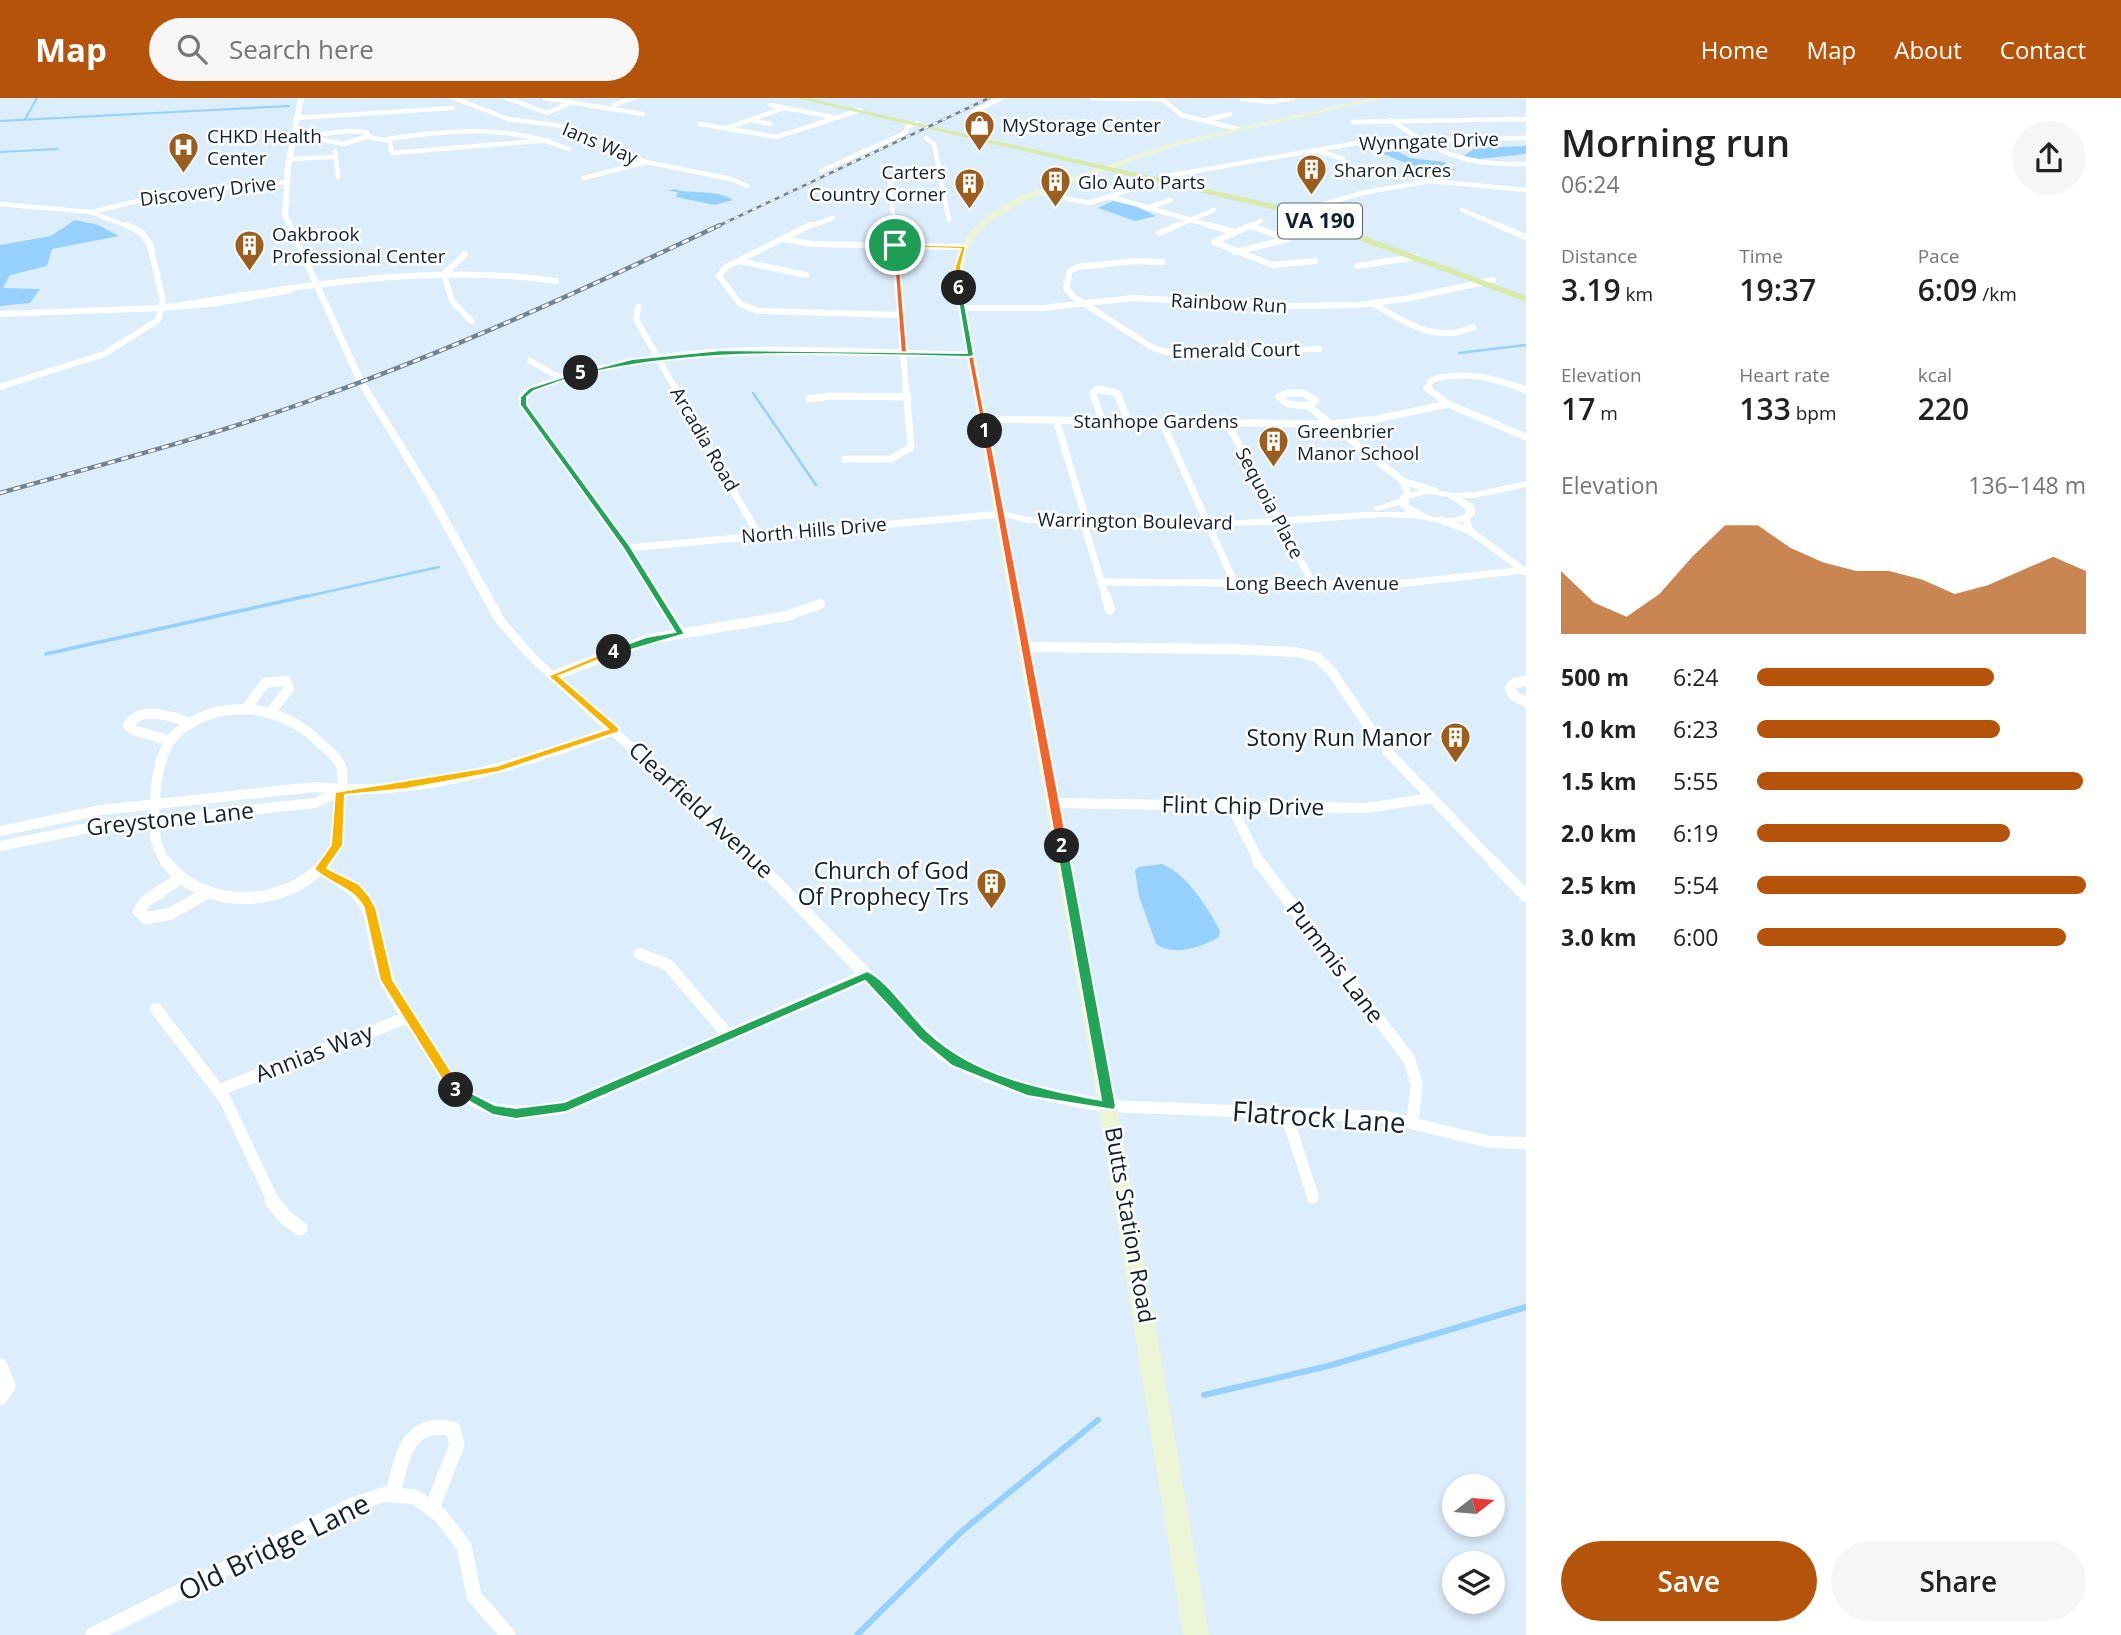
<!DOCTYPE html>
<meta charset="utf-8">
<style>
body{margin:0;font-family:"Open Sans",sans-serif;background:#f6f6f6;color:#222;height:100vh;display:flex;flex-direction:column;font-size:26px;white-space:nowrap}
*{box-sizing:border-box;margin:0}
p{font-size:23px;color:#767676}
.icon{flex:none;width:38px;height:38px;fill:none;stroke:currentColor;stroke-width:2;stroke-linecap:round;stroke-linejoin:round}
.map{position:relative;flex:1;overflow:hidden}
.sheet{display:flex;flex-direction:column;background:#fff;width:595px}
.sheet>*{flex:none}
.needle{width:46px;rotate:74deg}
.buttons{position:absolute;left:1442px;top:1376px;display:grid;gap:14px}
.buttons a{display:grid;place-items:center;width:63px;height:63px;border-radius:50%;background:#fff;box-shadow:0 4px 10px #0003;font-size:35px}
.pin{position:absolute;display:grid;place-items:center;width:60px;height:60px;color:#fff;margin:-30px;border:4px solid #fff;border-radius:50%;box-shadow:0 2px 7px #0007}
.km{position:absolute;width:35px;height:35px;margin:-18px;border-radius:50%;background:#222;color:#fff;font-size:19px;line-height:35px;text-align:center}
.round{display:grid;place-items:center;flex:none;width:74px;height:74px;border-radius:37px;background:#f6f6f6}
.head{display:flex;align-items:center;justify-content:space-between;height:119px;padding:0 35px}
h1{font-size:38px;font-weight:600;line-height:52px}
.metrics{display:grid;grid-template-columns:repeat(3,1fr);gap:10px;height:119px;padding:7px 35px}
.metrics div{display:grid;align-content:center}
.metrics b{font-size:30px;font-weight:600}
.metrics small{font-size:19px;font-weight:400}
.metrics p{font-size:19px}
.chart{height:196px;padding:14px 35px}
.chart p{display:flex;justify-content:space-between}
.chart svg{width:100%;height:126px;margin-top:7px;fill:#b45309;opacity:.7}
.action{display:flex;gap:14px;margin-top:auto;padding:14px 35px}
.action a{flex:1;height:80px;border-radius:42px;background:#b45309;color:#fff;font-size:28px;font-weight:600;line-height:80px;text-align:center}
.action a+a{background:#f6f6f6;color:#222}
ul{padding:0 35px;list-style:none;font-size:23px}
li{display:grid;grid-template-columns:112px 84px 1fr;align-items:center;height:52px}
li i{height:18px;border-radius:9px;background:#b45309}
header{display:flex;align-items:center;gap:42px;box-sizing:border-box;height:98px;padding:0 35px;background:#b45309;color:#fff}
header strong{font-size:33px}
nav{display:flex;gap:38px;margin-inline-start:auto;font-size:24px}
.search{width:490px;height:63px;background:#f6f6f6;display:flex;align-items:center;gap:18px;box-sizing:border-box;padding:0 24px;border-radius:38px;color:#767676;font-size:26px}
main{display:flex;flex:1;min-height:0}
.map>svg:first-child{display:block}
</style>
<header>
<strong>Map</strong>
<div class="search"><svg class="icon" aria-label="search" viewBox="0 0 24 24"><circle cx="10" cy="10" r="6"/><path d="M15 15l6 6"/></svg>Search here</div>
<nav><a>Home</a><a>Map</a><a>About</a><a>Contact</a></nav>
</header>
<main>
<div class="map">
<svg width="1526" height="1537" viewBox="0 0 1526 1537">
<rect width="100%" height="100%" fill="#dcedfb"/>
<!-- water -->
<g fill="#96d1fe">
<path d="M1526,48v8l-47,5 -17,-2 13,-9z"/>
<path d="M1395,52l15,8 34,4 11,8c-25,4 -50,-7 -73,-17z"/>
<path d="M675,91c8,5 42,0 58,11l-18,5 -39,-8 2,-5 -10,-1z"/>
<path d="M1113,103l22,5 21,10 -21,5 -37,-13z"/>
<path d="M75,122l23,5 21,11 -67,13 -5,17 -37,9 -7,13 37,1 -10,14 -30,3v-61l51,-9z"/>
<path d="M1162,766c25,10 46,44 58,67l-1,6c-17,10 -45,20 -63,7l-17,-48 -4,-25 3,-4z"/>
</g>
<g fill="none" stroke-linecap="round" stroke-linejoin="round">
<!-- stream-far3 -->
<g stroke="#96d1fe" stroke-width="2">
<path d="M25,21l12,-21"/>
<path d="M0,23l289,-15"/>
<path d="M0,54l58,-3"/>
</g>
<!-- stream-far2 -->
<g stroke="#96d1fe" stroke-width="2.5">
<path d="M1459,255l67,-8"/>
<path d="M753,295l63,92"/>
<path d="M299,500l140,-31"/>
</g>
<!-- stream-far1 -->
<path stroke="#96d1fe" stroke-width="3.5" d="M46,556l261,-58"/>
<!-- stream -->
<g stroke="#96d1fe" stroke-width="6">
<path d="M1204,1297l124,-29 198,-59"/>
<path d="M857,1537l104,-103 137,-112"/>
</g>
<!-- minor-far5 -->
<g stroke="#fff" stroke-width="4.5">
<path d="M454,0l54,21 54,7 84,36 85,17 16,7"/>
<path d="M507,0l40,15 21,-9"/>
<path d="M545,0l98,16"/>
<path d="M1092,0l71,1"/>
<path d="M1161,0l20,17 57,14"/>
<path d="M1242,1l28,3 23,-4"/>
<path d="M614,7l19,-7"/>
<path d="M770,7l62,12"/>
<path d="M972,19l1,-5 28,-14"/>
<path d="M297,20l156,-10"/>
<path d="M752,22l18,4"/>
<path d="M1207,22l23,-6"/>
<path d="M1391,22c48,34 75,46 135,44"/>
<path d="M1353,24l173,-3"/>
<path d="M700,26l77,13 83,-27"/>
<path d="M727,30l54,-19"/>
<path d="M345,33l21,1 3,4 -25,8 -26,-5 5,-5z"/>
<path d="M294,39l27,-2"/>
<path d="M368,39l22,4 2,12 157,-13"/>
<path d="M926,40l8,6 15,76"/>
<path d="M387,41c63,-9 121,-15 181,10"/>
<path d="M1316,52l27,9"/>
<path d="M335,53l3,26"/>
<path d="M290,61l44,-2"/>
<path d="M821,73l84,-38 2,-6 10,-4"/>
<path d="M1167,78l202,-35 157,-3"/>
<path d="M584,80l62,-16"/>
<path d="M1037,94l52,11 40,-13"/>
<path d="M877,97h14"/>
<path d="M1111,99l104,30"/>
<path d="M0,106l90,8 40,15"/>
<path d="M1150,109l21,-7"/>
<path d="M1462,112l40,17"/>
<path d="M92,114l78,-19 116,-11"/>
<path d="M1294,115l68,-20 68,-12 96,9"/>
<path d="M807,129l26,-9"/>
<path d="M894,129l-4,-46 17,-9 32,-2"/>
<path d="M1174,129l40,-17"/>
<path d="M1248,129l13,-6"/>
</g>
<!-- minor-far4 -->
<g stroke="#fff" stroke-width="6">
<path d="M810,127l-84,42 -7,9 21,28 18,7 143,4"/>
<path d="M893,127l13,165"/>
<path d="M1209,127l25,7"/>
<path d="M1252,127l-38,17 58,23 43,-4"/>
<path d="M1497,127l29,12"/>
<path d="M1159,135l19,-8"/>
<path d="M782,141l31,5 152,3"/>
<path d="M1235,154l53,-13 -37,-13"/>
<path d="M465,156l-21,20 8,27 19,20"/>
<path d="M739,163l67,14"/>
<path d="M1162,164l-26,-1 -59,6 -7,4 -4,17 8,9 79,51 14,4 152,-3"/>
<path d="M1357,168l59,-9"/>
<path d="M291,192l-80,14 -49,4c129,-20 264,-46 394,-27"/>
<path d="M1374,206c32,19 62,40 99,23"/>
<path d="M638,209l-2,12 40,71"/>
<path d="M963,210h79l91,-10 158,8 68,-1 51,-7 83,-18"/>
<path d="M0,216l162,-6"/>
<path d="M530,263l32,18"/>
<path d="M0,289l104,-33 54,-34 5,-19 -13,-56 -8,-12 -15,-8"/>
<path d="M531,292c21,-10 44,-16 67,-21 122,-30 249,-17 373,-14"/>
<path d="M1096,292h5"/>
<path d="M1428,292l3,-10c33,-10 63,-2 95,10"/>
</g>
<!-- minor-far3 -->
<g stroke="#fff" stroke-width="7">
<path d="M535,290l-9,5 -3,12 104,143 31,50"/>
<path d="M675,290l83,146"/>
<path d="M1427,290l21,16 78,33"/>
<path d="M1521,290l5,2"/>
<path d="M1288,295h15l13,7 -8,6 -20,-2 -9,-7z"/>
<path d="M809,301l21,-3 78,1"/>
<path d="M1308,308l95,75"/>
<path d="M982,321l348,5 47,-5 71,-15"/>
<path d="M1162,324l73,162"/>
<path d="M1227,324l86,162"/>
<path d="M1058,328l26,87"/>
<path d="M1104,328l-11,-33 4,-4 20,4 12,31"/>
<path d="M845,361h46l20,-12 -5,-59"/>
<path d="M1408,396l-5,-13 32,10"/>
<path d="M1441,422l29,11 -4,-13"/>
<path d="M1083,423l23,77"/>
<path d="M1470,433l56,41"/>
<path d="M627,450l374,-34"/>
<path d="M1101,484l296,2 129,-14"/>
</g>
<!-- minor-far2 -->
<g stroke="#fff" stroke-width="10">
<path d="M657,498l24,38"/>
<path d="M1106,498l4,14"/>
<path d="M1026,549l204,2 66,3 21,5 15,15 47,70"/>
<path d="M553,578l96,-37 138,-23 33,-12"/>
<path d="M1526,583l-11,2 -5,5 4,8 12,6"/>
<path d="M246,611l19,-26 21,-2 3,8 -17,21"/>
<path d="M168,642l-35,-10 -5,-5c15,-21 43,-8 64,-2"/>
<path d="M1387,653l108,113"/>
<path d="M1054,705l313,5 65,-10"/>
<path d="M1232,709l28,57"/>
<path d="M0,733l101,-21 214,-23c104,12 203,-23 300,-57"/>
<path d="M0,748l93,-19 222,-24 25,-11"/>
<path d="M167,766c-17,-23 -14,-49 -11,-76 2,-19 6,-40 20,-54 42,-39 108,-29 144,9 7,7 18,14 21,24 4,12 -1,25 -1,37 0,23 0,41 -16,60"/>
</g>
<!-- minor-far1 -->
<g stroke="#fff" stroke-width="12">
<path d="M166,764c37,49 120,47 160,0"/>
<path d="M1259,764l150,197 8,26 -5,37"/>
<path d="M1493,764l33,34"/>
<path d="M320,771c69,36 42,52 66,112 8,19 23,36 34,54 44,70 62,86 146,72l301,-132"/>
<path d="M181,780l-35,23 -7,10 7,7 24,-4 35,-20"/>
<path d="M640,856l28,11 60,70"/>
<path d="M156,911l69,90 49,104"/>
<path d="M219,992l190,-73"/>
<path d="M1109,1008l277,11 104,25 36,1"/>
<path d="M1286,1015l27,84"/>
</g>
<!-- minor -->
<g stroke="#fff" stroke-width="15">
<path d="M272,1103l14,17 14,10"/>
<path d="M0,1268l8,20 -8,12"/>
<path d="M392,1397c11,-36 13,-76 61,-66l4,16 -25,63"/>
<path d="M93,1537l262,-131 30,-10 30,3 25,18 24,31 10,50 34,39"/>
</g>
<!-- tertiary -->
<g fill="#fff" fill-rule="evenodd">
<path d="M298,0h6l-13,69 -3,48 77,167 70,112 71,127 33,37 218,196 192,196 39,20 36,13 91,18 2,5 -2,5c-12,3 -26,-2 -38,-4 -50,-8 -96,-24 -140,-49l-190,-198 -216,-198 -36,-40 -70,-128 -68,-112 -75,-167 3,-48z"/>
<path d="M1526,383v6l-51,11h-13l12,7 1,10 -9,6 -21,3 -25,-5 -36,-2 -113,8 -91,1 -152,-3 -32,-9 5,-3 27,6 213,3 124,-8h41l-7,-7 -22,6 -5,-3 27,-9 2,-4 26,-7 26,5 22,-1zM1427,396l21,3 17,11v6c-19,9 -41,3 -56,-10v-5z"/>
</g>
<!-- secondary -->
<path fill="#ecf5d6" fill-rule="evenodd" d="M1373,0h11l-209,48 -149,54 -32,19 -18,16 -10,18 -4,31 159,844 88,507h-26l-81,-507 -148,-844 4,-31 12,-21 18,-17 32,-19 151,-53z"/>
<!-- primary -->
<path fill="#d9ebac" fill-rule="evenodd" d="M796,0h12l478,109 240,89v6l-246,-91z"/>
<defs>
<path id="rail-far1" d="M716,129l273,-129"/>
<path id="rail" d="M0,395c107,-30 216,-58 320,-96 137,-49 269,-110 400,-172"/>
</defs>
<!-- rail-far1 casing -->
<use href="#rail-far1" stroke="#728391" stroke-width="2.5"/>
<!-- rail casing -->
<use href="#rail" stroke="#728391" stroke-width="4.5"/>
<!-- rail-far1 -->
<use href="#rail-far1" stroke="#fff" stroke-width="2" stroke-dasharray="5" stroke-linecap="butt"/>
<!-- rail -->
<use href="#rail" stroke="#fff" stroke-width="2.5" stroke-dasharray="7" stroke-linecap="butt"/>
</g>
<!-- split-1 -->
<path fill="#f0652b" stroke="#fff" stroke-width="2" d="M893,146l5,1 9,107 66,1 15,80 -6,-2 -14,-74 -67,-3z"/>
<!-- split-2 -->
<path fill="#f0652b" stroke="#fff" stroke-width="2" d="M985,331l4,2 79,415 -6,3 -6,-3 -74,-415z"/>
<!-- split-3 -->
<path fill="#22a559" stroke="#fff" stroke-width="2" d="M1062,744l6,4 48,260 -2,4 -87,-14 -75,-30 -33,-27 -54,-58 -299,131 -50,7 -23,-4 -44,-25 7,-5 39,20 21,3 48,-6 303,-131c19,7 44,45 61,61 47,44 111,56 173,68l-45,-254z"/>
<!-- split-4 -->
<path fill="#f5b400" stroke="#fff" stroke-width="2" d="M610,552l8,2 -59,24 60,52v4l-121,40 -92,17 -61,6 -2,50 -16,23 32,16 11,13 6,11 17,72 70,110 -7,5 -5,-1 -71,-114 -16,-72c-12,-22 -33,-23 -50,-39l17,-24 4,-53 161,-26 112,-37 -60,-53z"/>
<!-- split-5 -->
<path fill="#22a559" stroke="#fff" stroke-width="2" d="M579,274l5,1 -50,18 -7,6v8l103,141 55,88 -71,21 -4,-5 36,-13 29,-5 -52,-84 -103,-143v-8l9,-9z"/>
<!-- split-6 -->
<path fill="#22a559" stroke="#fff" stroke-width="2" d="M959,188l3,2 12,67 -3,2c-130,-2 -262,-12 -390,18l-3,-2 54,-14 90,-9 245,3 -11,-65z"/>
<!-- split-7 -->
<path fill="#f5b400" stroke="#fff" stroke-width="2" d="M893,146l73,2 -5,20 1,22h-6l-1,-22 6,-17 -66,-2z"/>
<!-- icons -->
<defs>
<symbol id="shop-pin" viewBox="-11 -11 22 30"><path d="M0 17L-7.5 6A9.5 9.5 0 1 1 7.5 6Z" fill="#9a5e20" stroke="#fff"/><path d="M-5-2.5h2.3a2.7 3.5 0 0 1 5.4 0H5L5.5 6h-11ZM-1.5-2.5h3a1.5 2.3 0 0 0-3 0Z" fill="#fff"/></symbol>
<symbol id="hospital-pin" viewBox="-11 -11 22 30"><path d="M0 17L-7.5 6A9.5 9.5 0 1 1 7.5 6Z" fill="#9a5e20" stroke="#fff"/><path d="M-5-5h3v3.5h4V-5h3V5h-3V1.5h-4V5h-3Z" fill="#fff"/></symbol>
<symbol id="building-pin" viewBox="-11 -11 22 30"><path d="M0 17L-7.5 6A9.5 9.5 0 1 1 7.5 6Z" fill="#9a5e20" stroke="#fff"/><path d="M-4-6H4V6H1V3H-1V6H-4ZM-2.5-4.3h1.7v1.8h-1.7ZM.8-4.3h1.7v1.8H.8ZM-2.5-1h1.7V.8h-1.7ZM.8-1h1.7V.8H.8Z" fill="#fff"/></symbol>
</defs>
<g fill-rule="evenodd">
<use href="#shop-pin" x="962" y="10" width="35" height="47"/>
<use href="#hospital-pin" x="166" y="32" width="35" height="47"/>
<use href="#building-pin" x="1294" y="54" width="35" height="47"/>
<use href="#building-pin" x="1038" y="66" width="35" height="47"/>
<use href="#building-pin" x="952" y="68" width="35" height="47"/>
<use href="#building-pin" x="232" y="130" width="35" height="47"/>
<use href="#building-pin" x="1256" y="326" width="35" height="47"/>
<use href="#building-pin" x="1438" y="622" width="35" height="47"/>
<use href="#building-pin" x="974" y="768" width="35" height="47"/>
</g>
<g text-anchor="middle" stroke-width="5" stroke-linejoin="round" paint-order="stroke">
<!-- far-poi labels -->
<g font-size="19" fill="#10212e" stroke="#fff" text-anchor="start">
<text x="1002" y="34">MyStorage Center</text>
<text x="207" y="45">CHKD Health<tspan x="207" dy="22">Center</tspan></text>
<text x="1334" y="79">Sharon Acres</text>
<text x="946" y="81" text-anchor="end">Carters<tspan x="946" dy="22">Country Corner</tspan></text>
<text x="1078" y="91">Glo Auto Parts</text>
<text x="272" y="143">Oakbrook<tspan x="272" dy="22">Professional Center</tspan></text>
<text x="1297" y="340">Greenbrier<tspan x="1297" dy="22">Manor School</tspan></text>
</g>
<!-- far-street labels -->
<g font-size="19" fill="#10212e" stroke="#fff">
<text transform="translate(1429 43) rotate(-2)" y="7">Wynngate Drive</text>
<text transform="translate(600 45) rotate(23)" y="7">Ians Way</text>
<text transform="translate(208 93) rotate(-7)" y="7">Discovery Drive</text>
<text transform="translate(1229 205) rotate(3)" y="7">Rainbow Run</text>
<text transform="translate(1236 252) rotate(-1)" y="7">Emerald Court</text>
<text x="1156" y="330">Stanhope Gardens</text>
<text transform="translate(705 341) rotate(60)" y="7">Arcadia Road</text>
<text transform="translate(1270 405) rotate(62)" y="7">Sequoia Place</text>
<text transform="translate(1135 423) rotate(1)" y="7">Warrington Boulevard</text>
<text transform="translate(814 432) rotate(-5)" y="7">North Hills Drive</text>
<text x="1312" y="492">Long Beech Avenue</text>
</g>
<!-- shield labels -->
<rect fill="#fff" stroke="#58646d" stroke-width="2" x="1278" y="105.5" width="84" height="35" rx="5"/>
<g font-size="21" font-weight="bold" fill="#10212e">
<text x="1320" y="130">VA 190</text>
</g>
<!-- poi labels -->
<g font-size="23" fill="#10212e" stroke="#fff" text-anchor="end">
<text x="1432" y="648">Stony Run Manor</text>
<text x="969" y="781">Church of God<tspan x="969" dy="26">Of Prophecy Trs</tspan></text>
</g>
<!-- street labels -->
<g font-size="23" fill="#10212e" stroke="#fff">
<text transform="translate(1243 708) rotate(1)" y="8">Flint Chip Drive</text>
<text transform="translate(701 712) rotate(43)" y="8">Clearfield Avenue</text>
<text transform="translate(170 721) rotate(-6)" y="8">Greystone Lane</text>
<text transform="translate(1335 864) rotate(53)" y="8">Pummis Lane</text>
<text transform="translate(314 955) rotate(-21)" y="8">Annias Way</text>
<text transform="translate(1130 1127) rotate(80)" y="8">Butts Station Road</text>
</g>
<!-- near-street labels -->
<g font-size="28" fill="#10212e" stroke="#fff">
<text transform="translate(1319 1019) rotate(4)" y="10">Flatrock Lane</text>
<text transform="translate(274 1449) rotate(-26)" y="10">Old Bridge Lane</text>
</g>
</g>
</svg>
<div class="buttons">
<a><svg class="needle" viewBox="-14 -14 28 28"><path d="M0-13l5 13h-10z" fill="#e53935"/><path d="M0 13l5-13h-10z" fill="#767676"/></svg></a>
<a><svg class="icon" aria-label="layers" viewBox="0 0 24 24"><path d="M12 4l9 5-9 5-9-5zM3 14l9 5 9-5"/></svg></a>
</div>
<div class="pin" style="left:895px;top:147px;background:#1e9e55"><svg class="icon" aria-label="arrive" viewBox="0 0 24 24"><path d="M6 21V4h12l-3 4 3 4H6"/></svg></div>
<b class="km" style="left:985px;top:333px">1</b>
<b class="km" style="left:1062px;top:748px">2</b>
<b class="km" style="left:456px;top:992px">3</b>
<b class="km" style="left:614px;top:554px">4</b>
<b class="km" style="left:581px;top:275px">5</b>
<b class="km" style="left:959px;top:190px">6</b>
</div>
<section class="sheet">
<div class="head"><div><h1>Morning run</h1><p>06:24</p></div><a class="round"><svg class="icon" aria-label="share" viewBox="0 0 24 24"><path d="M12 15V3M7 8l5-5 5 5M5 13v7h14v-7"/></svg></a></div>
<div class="metrics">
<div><p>Distance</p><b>3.19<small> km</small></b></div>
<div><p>Time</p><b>19:37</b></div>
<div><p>Pace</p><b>6:09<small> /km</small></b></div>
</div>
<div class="metrics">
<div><p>Elevation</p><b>17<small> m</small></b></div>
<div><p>Heart rate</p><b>133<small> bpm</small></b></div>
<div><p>kcal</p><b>220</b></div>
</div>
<div class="chart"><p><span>Elevation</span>136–148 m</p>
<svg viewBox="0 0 160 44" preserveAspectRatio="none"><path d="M0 44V22L10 33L20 38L30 30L40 17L50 6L60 6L70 14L80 19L90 22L100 22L110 25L120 30L130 27L140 22L150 17L160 22V44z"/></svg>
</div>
<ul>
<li><b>500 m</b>6:24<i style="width:72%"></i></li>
<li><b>1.0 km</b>6:23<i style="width:74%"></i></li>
<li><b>1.5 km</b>5:55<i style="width:99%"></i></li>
<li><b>2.0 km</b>6:19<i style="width:77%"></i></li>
<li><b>2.5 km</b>5:54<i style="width:100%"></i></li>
<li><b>3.0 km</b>6:00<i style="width:94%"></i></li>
</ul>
<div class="action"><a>Save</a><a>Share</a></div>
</section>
</main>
